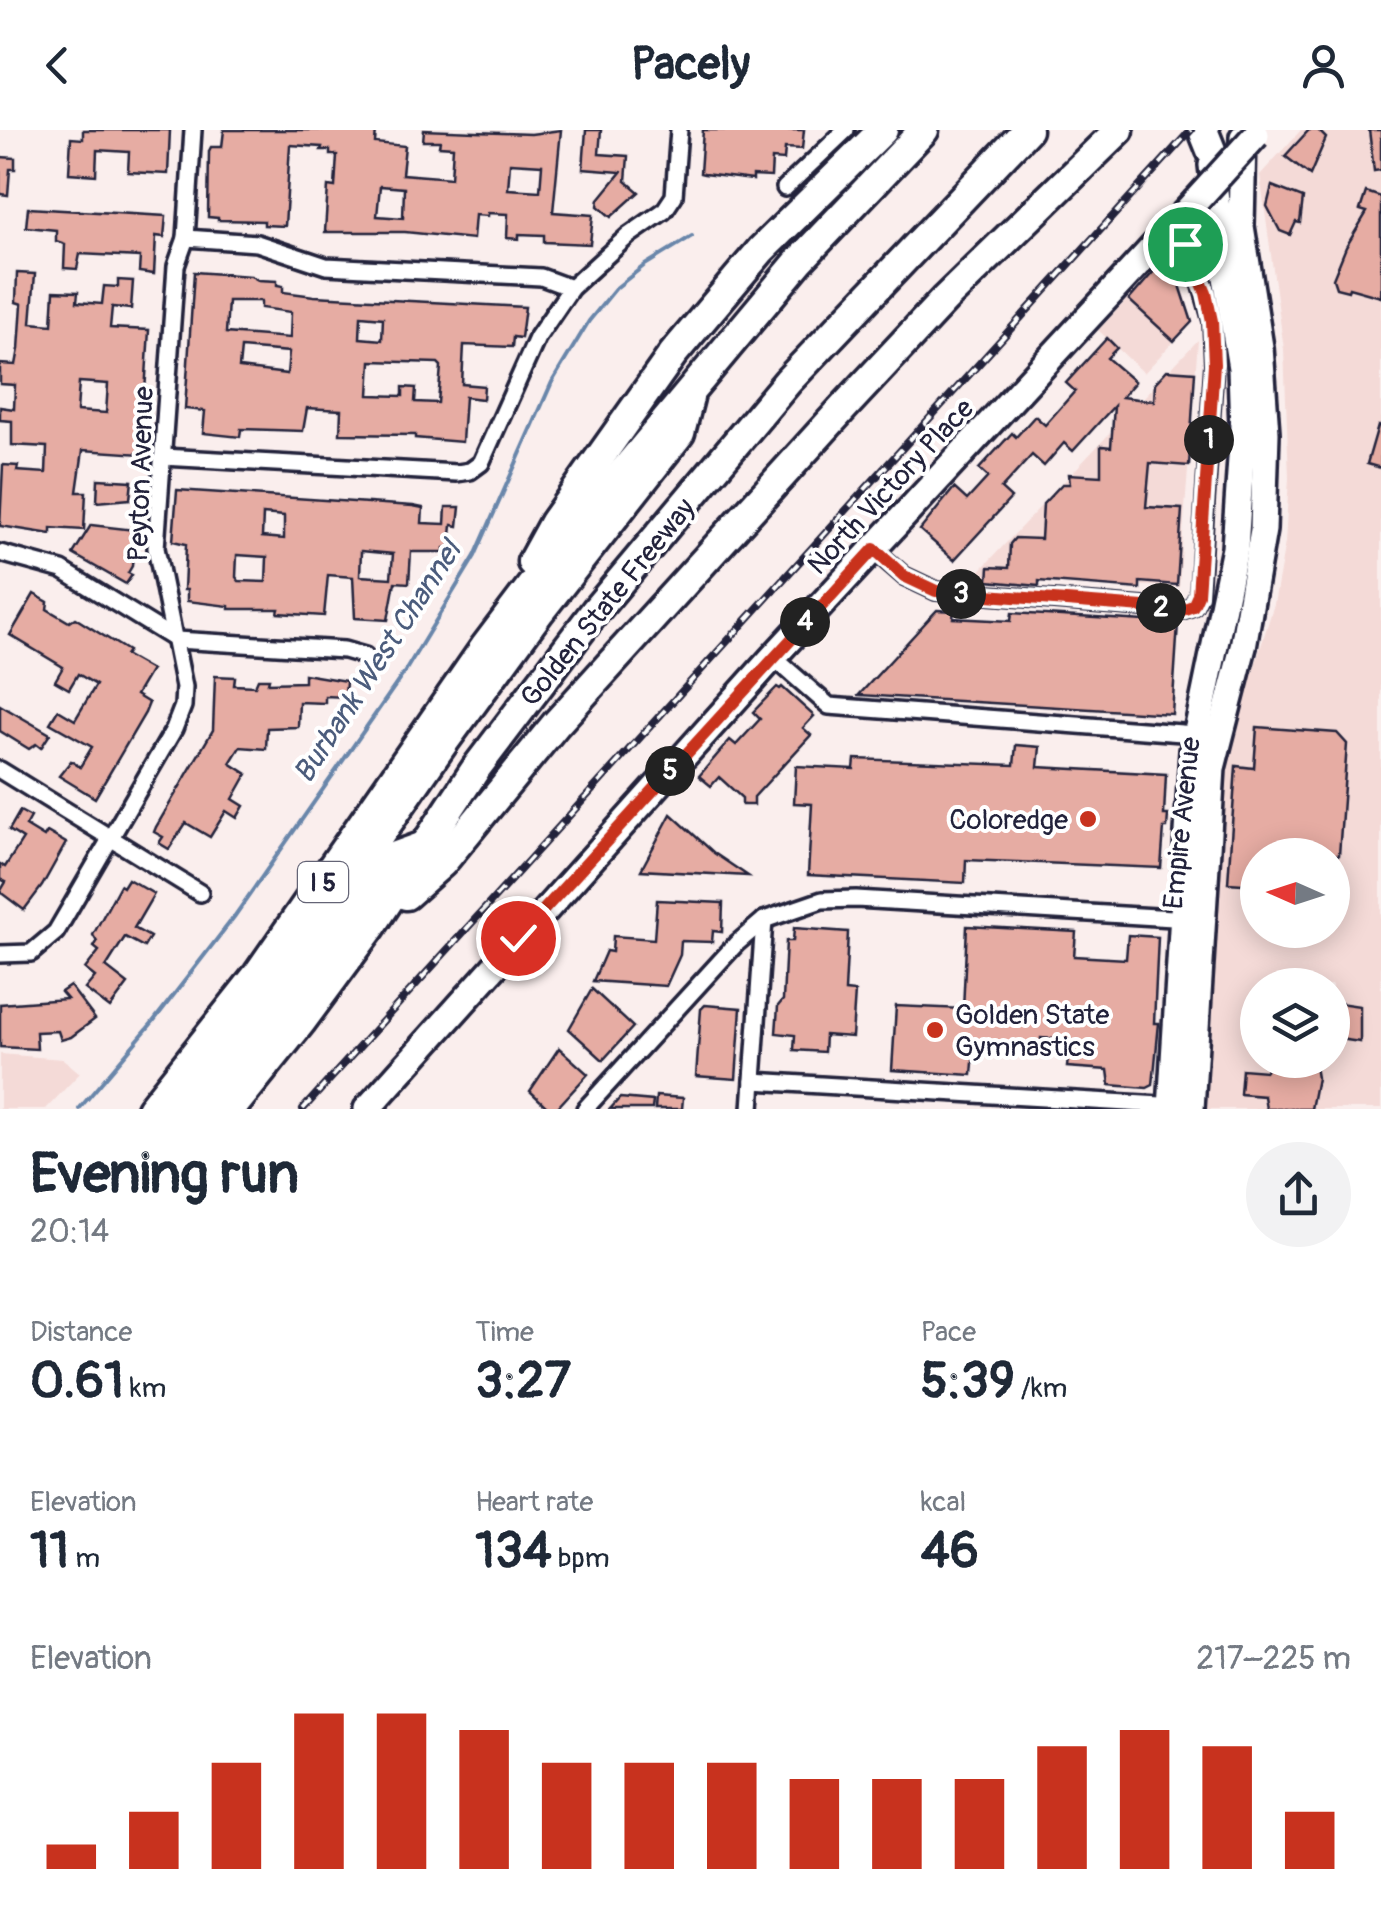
<!DOCTYPE html>
<meta charset="utf-8">
<style>
body{margin:0;font-family:Pangolin,sans-serif;background:#f2f2f3;color:#1f2937;height:100vh;display:flex;flex-direction:column;font-size:38px;white-space:nowrap}
*{box-sizing:border-box;margin:0}
p{font-size:32px;color:#747a83}
.icon{flex:none;width:55px;height:55px;fill:none;stroke:currentColor;stroke-width:2;stroke-linecap:round;stroke-linejoin:round}
.map{position:relative;height:979px;overflow:hidden}
.sheet{display:flex;flex-direction:column;background:#fff;flex:1}
.sheet>*{flex:none}
.needle{width:65px;rotate:273deg}
.controls{position:absolute;left:1240px;top:708px;display:grid;gap:20px}
.controls a{display:grid;place-items:center;width:110px;height:110px;border-radius:50%;background:#fff;box-shadow:0 5px 25px #0003;font-size:50px}
.pin{position:absolute;display:grid;place-items:center;width:85px;height:85px;color:#fff;margin:-42px;border:5px solid #fff;border-radius:50%;box-shadow:0 2px 10px #0007}
.km{position:absolute;width:50px;height:50px;margin:-25px;border-radius:50%;background:#222;color:#fff;font-size:28px;line-height:50px;text-align:center}
.round{display:grid;place-items:center;flex:none;width:105px;height:105px;border-radius:52px;background:#f2f2f3}
.overview{display:flex;align-items:center;justify-content:space-between;height:170px;padding:0 30px}
h1{font-size:55px;font-weight:700;line-height:75px}
.stats{display:grid;grid-template-columns:repeat(3,1fr);gap:15px;height:170px;padding:10px 30px}
.stats div{display:grid;align-content:center}
.stats b{font-size:50px;font-weight:700}
.stats small{font-size:28px;font-weight:400}
.stats p{font-size:28px}
.chart{height:280px;padding:20px 30px}
.chart p{display:flex;justify-content:space-between}
.chart svg{width:100%;height:180px;margin-top:10px;stroke:#c8321e;stroke-width:6}
header{display:flex;justify-content:space-between;align-items:center;height:130px;padding:0 30px;background:#fff;font-size:45px;font-weight:700}
.map>svg:first-child{display:block}
</style>
<header><svg class="icon" aria-label="back" viewBox="0 0 24 24"><path d="M15 5l-7 7 7 7"/></svg>Pacely<svg class="icon" aria-label="person" viewBox="0 0 24 24"><circle cx="12" cy="8" r="4"/><path d="M4 21q1-7 8-7t8 7"/></svg></header>
<div class="map">
<svg width="1381" height="979" viewBox="0 0 1381 979">
<rect width="100%" height="100%" fill="#faeeed"/>
<filter id="ink" filterUnits="userSpaceOnUse"><feTurbulence type="fractalNoise" baseFrequency=".01" numOctaves="2"/><feDisplacementMap in="SourceGraphic" scale="20" xChannelSelector="R" yChannelSelector="G"/><feConvolveMatrix kernelMatrix="1 2 1 2 8 2 1 2 1" color-interpolation-filters="sRGB"/></filter>
<g filter="url(#ink)">
<!-- built -->
<g fill="#f4dad7" fill-rule="evenodd">
<path d="M1301,0h80v979h-176l9,-238 11,-108 49,-159 11,-61 4,-65 -5,-129 -24,-174zM1258,725h74v75h-74zM1258,855h74v75h-74z"/>
<path d="M1162,137l11,4 12,23 7,28 -48,51 -46,-43 58,-61z"/>
<path d="M1198,210l-19,247 -208,-7z"/>
<path d="M0,924l63,5 17,14 -34,36h-46z"/>
</g>
<g fill="none" stroke-linecap="round" stroke-linejoin="round">
<!-- stream -->
<path stroke="#6986aa" stroke-width="4" d="M79,979l73,-86 82,-106 170,-244 71,-117 77,-174 37,-61 27,-33 29,-23 47,-29"/>
</g>
<!-- building -->
<g fill="#e6aca3" stroke="#22223b" stroke-width="2.5" fill-rule="evenodd">
<path d="M83,0h87l-2,44 -40,-2 1,-20 -32,-2 -1,25 -27,-2 2,-35 12,1z"/>
<path d="M224,0h152l-1,13 30,3 -3,28 49,4 2,-31 -14,-1 1,-5h-17l1,-11 107,4 30,-4 -8,82 40,3 -3,29 -46,-2v-7l-25,-1v5l-12,-1 1,-24 -20,-1v3l-13,-1 -2,24 -68,-7h-80l3,-46 7,1 2,-32h-7v-5h-9l1,-3 -32,-2 -5,81 -21,-1v-4l-46,-1v-2l-10,-1 1,-66 2,-4h11zM510,33l32,2 -2,26 -32,-2zM380,56l24,2 -1,30 -26,-2z"/>
<path d="M586,0h15l-2,24 29,2 -2,25 13,11 -28,25 -13,-11 1,-7 22,-27 -38,-3z"/>
<path d="M703,0h101l-2,19 -17,-1 -1,12 -12,-1 -1,18 -18,-1v4l-49,-6 -4,-1z"/>
<path d="M1309,0h9l8,8 -16,37 -25,-19z"/>
<path d="M1369,0h12v40l-7,1z"/>
<path d="M0,27l15,1v11h-5l-2,26 -8,-1z"/>
<path d="M1272,56l31,12 -3,25 -4,-1 -6,13 -10,-4 -13,-25z"/>
<path d="M1366,62l15,5v100l-32,-9 -1,3 -12,-3 -3,-9 13,-32 21,-35 -7,-2z"/>
<path d="M28,78l138,8 -2,21 -8,-1 -2,38 -15,-2 1,-15 -60,-3 -3,15 -13,-1 1,-24 -9,-3v-11l-30,-3z"/>
<path d="M1162,137l8,1 9,14 13,40 -18,19 -45,-41 27,-31z"/>
<path d="M194,142l57,4 7,4 19,1v4l6,1v6l31,4 211,11 -4,31 -8,-1 -1,10 -48,-2 -2,39 22,2 -1,13 -18,-2 -3,45 -47,-4v-3l-75,-1 1,-24 -34,-2 -4,23 -62,-2 -1,8 -37,-4 2,-22 -20,-2zM228,171h33v7l30,4 -1,26 -64,-5zM361,186l22,2 -1,22 -22,-2zM241,218l48,4 -2,22 -48,-6zM371,231l67,2 3,3 -3,37 -23,-1 1,-14 -13,-1v9l-34,-1z"/>
<path d="M17,143l18,1 -4,49 21,2 2,-34 24,1 -1,10 25,2 2,-18 14,1v-7l15,1 -2,28 -19,-2 -2,21 39,2 -8,124 -58,-4 -6,42h9l-2,38 -33,-2v6l-51,-8 3,-61 15,1 -1,5 29,2 1,-26 -35,-2v-24l-12,-1v-13l14,2 1,-24 -15,-1v-20l16,1 3,-16 3,-45 -6,-2zM79,252l29,2 -2,29 -29,-2z"/>
<path d="M1107,208l10,10 -10,10 28,24 -13,15 32,4 1,-18 12,-13 28,2 -6,94 -39,-3 -4,44 36,2 -5,76 -37,-3v7l-101,-8v5l-51,-5 1,-14 20,1 1,-24 5,-6 26,1 2,-35 19,-20h8l-1,-10 32,2v-30l10,1 3,-41 -41,45 -9,-8 -20,23 -12,-11 -31,34 10,9 -57,62 -34,-30 34,-42 13,12 21,-23 -9,-8 33,-36 4,4 19,-21 10,9 30,-34 -9,-8z"/>
<path d="M1378,296h3v42l-14,-4z"/>
<path d="M98,349l34,2 -2,18 -33,3z"/>
<path d="M177,360l236,16 10,2 -1,15 23,1 1,-17h14l-2,19 -6,-1 -2,22 -6,1v4h-33l-2,31 -14,-1 -7,38 -33,-2 -2,-41 -25,-2 -4,41 -46,-3 1,-4h-50v-3l-42,-5v-11h-3l2,-46 -13,-3zM263,384l21,2v23l-22,-2zM361,421l32,3 -2,24 -31,-2zM237,425l30,2 -1,25 -27,-1 -3,-4z"/>
<path d="M91,395l44,5 -3,36 -4,7 4,2 -6,9 -53,-30z"/>
<path d="M34,464l14,8 -1,7 22,13 6,-4 53,33 -3,4 26,15 -15,25 13,8 -4,10 -50,85 -36,-22 12,-15 9,6 12,-20 -42,-24 8,-13 17,10 21,-35 -18,-11 -9,15 -14,-8 8,-14 -53,-32z"/>
<path d="M937,480l17,1 -1,7 58,3 1,-8 166,10 -6,91 -313,-19z"/>
<path d="M304,544l42,7 -1,16 -20,-1v7l-26,-1 -1,25 -31,1 -1,21 -26,-2 -10,16 17,11 -14,25 11,7 -7,12 -11,-7 -16,26 -24,-14 -17,26 -10,-6 4,-6 -9,-5 2,-5 57,-97 2,-54 20,1 -1,8 21,1 3,-7h11l-1,4 36,-1z"/>
<path d="M777,557l3,2 2,-2 32,29 -11,12 8,7 -57,62v8h-12v-7l-23,-21 -8,9 -12,-10 31,-36 6,5 24,-26 -7,-7z"/>
<path d="M0,575l50,29 -9,14 -5,-4 -7,5 -29,-18z"/>
<path d="M1257,597l80,6 10,11 -8,111h-81v30l-30,-2 8,-117 18,2z"/>
<path d="M1016,615l24,2 -2,20 128,7 -2,41h4l-1,13h-3l-3,40 -195,-8 -1,23 -157,-8 4,-71 -18,-1 2,-37 58,3 1,-10 159,6z"/>
<path d="M20,681l11,6 -5,9 18,11 3,-5 19,11 -24,43 -18,24 -24,-18 6,-10 -6,-3v-15l5,3 18,-28 -14,-9z"/>
<path d="M671,684l43,39 34,23 -107,-6z"/>
<path d="M128,749l26,15 -20,34 16,9 -6,10 -19,-10 -19,30 22,17 -18,24 -25,-19 10,-12 -10,-8 14,-18 -5,-4 3,-5 -4,-7 27,-50 3,2z"/>
<path d="M657,770l66,3 -1,29 -9,-1 -1,11 -31,-1 -1,14 -14,31 -73,-5 13,-30 6,1 1,-16 41,3z"/>
<path d="M967,796l109,6 -2,24 52,3 2,-24 30,2 -4,86h5l-6,62 -6,3 -37,-3 -2,-15 -41,-3 3,-27 -29,-2 -1,17 -66,-5 -2,25 -80,-5 4,-64 67,3z"/>
<path d="M794,798l54,4 -3,59 10,1 -3,45 -27,-2 -1,17 -30,-2 1,-15 -19,-2 2,-27 5,-6 3,-59h7z"/>
<path d="M70,856l25,33 -24,18 -10,3 -3,-9 -22,1 1,17 -37,-2v-43l67,-5 -6,-7z"/>
<path d="M592,859l41,38 -30,33 -34,-31z"/>
<path d="M1332,872l28,4v36l-28,-4z"/>
<path d="M705,875l36,3 -5,71 -40,-3 5,-67z"/>
<path d="M559,918l29,26 -32,35h-7l-19,-18z"/>
<path d="M1269,930h45l3,18 -6,31h-45l-2,-13 -24,-2 2,-25 24,2z"/>
<path d="M656,966l27,2 -1,11h-27z"/>
<path d="M620,968l33,3 -1,8h-42z"/>
</g>
<g fill="none" stroke-linecap="round" stroke-linejoin="round">
<defs>
<g id="street">
<path d="M785,58l61,-58"/>
<path d="M186,108l71,5 69,23 215,11 30,11"/>
<path d="M163,327l294,16 13,-2 11,-8 56,-125 34,-50 57,-52 36,-25 10,-15 5,-66"/>
<path d="M873,419l31,27 32,15 246,19 11,-4 6,-11 15,-231 -2,-43 -15,-52 -25,-46"/>
<path d="M0,423l62,17 114,70 168,10 21,6"/>
<path d="M773,527l56,49 366,28"/>
<path d="M0,640l200,123"/>
<path d="M0,824l31,-1 25,-21 118,-203 9,-23 1,-19 -28,-139 20,-282 10,-28 7,-108"/>
<path d="M753,951l425,25"/>
<path d="M585,979l151,-165 28,-24 58,-20 34,-1 334,20"/>
<path d="M751,979l13,-189"/>
</g>
<g id="primary">
<path d="M367,979l406,-452 422,-455"/>
<path d="M1171,979l22,-358 42,-203 8,-119 -2,-61 -19,-115 -10,-88"/>
<path d="M1191,979l21,-341 31,-121 20,-117 3,-97 -6,-86 -19,-121 2,-89"/>
</g>
<g id="highway">
<path d="M1203,0l8,20"/>
<path d="M532,432l22,-40 119,-168 88,-104 122,-120"/>
<path d="M406,765l36,-32 114,-139 288,-317 101,-108 174,-169"/>
<path d="M151,979l107,-135 227,-327 78,-103 237,-284 124,-130"/>
<path d="M178,979l101,-129 165,-238 96,-131 140,-178 9,-35"/>
<path d="M203,979l80,-102 108,-149 36,-13"/>
<path d="M231,979l70,-87 70,-95 106,-160 119,-157 192,-229 239,-251"/>
</g>
</defs>
<!-- street casing -->
<use href="#street" stroke="#22223b" stroke-width="22"/>
<!-- primary casing -->
<use href="#primary" stroke="#22223b" stroke-width="32"/>
<!-- highway casing -->
<use href="#highway" stroke="#22223b" stroke-width="35"/>
<!-- street -->
<use href="#street" stroke="#fff" stroke-width="15"/>
<!-- primary -->
<use href="#primary" stroke="#fff" stroke-width="25"/>
<!-- highway -->
<use href="#highway" stroke="#fff" stroke-width="28"/>
<defs>
<path id="rail" d="M303,979l888,-979"/>
</defs>
<!-- rail casing -->
<use href="#rail" stroke="#22223b" stroke-width="8"/>
<!-- rail -->
<use href="#rail" stroke="#fff" stroke-width="4" stroke-dasharray="11" stroke-linecap="butt"/>
<defs>
<path id="primary-bridge" d="M1195,72l61,-67"/>
</defs>
<!-- primary-bridge casing -->
<use href="#primary-bridge" stroke="#22223b" stroke-width="32" stroke-linecap="butt"/>
<!-- primary-bridge -->
<use href="#primary-bridge" stroke="#fff" stroke-width="25"/>
</g>
</g>
<g fill="none" stroke-linecap="round" stroke-linejoin="round" filter="url(#ink)">
<defs>
<path id="route" d="M518,808l356,-389 30,27 32,15 246,19 11,-4 5,-11 16,-231 -2,-43 -6,-28 -21,-49"/>
</defs>
<!-- route casing -->
<use href="#route" stroke="#fff" stroke-width="20"/>
<!-- route -->
<use href="#route" stroke="#c8321e" stroke-width="12"/>
</g>
<!-- markers -->
<g fill="#c8321e" stroke="#fff" stroke-width="4">
<circle cx="1088" cy="689" r="10"/>
<circle cx="935" cy="900" r="10"/>
</g>
<g text-anchor="middle" stroke-width="8" stroke-linejoin="round" paint-order="stroke">
<!-- shield labels -->
<rect fill="#fff" stroke="#646476" stroke-width="2.5" x="298" y="732" width="50" height="40" rx="8"/>
<g font-size="25" font-weight="bold" fill="#22223b">
<text x="323" y="761">I 5</text>
</g>
<!-- street labels -->
<g font-size="28" fill="#22223b" stroke="#fff">
<text transform="translate(140 344) rotate(-88)" y="10">Peyton Avenue</text>
<text transform="translate(890 356) rotate(-47)" y="10">North Victory Place</text>
<text transform="translate(607 472) rotate(-51)" y="10">Golden State Freeway</text>
<text transform="translate(1181 693) rotate(-84)" y="10">Empire Avenue</text>
</g>
<!-- poi labels -->
<g font-size="28" fill="#22223b" stroke="#fff" text-anchor="end">
<text x="1068" y="699">Coloredge</text>
<text x="955" y="894" text-anchor="start">Golden State<tspan x="955" dy="32">Gymnastics</tspan></text>
</g>
<!-- water labels -->
<g font-size="30" font-style="italic" fill="#4b5c7c" stroke="#fff">
<text transform="translate(377 532) rotate(-57)" y="10">Burbank West Channel</text>
</g>
</g>
</svg>
<div class="controls">
<a><svg class="needle" viewBox="-14 -14 28 28"><path d="M0-13l5 13h-10z" fill="#e53935"/><path d="M0 13l5-13h-10z" fill="#747a83"/></svg></a>
<a><svg class="icon" aria-label="layers" viewBox="0 0 24 24"><path d="M12 4l9 5-9 5-9-5zM3 14l9 5 9-5"/></svg></a>
</div>
<div class="pin" style="left:1185px;top:114px;background:#1e9e55"><svg class="icon" aria-label="arrive" viewBox="0 0 24 24"><path d="M6 21V4h12l-3 4 3 4H6"/></svg></div>
<div class="pin" style="left:518px;top:808px;background:#d93025"><svg class="icon" aria-label="check" viewBox="0 0 24 24"><path d="M5 12l5 5 9-10"/></svg></div>
<b class="km" style="left:1209px;top:310px">1</b>
<b class="km" style="left:1161px;top:478px">2</b>
<b class="km" style="left:961px;top:464px">3</b>
<b class="km" style="left:805px;top:492px">4</b>
<b class="km" style="left:670px;top:641px">5</b>
</div>
<section class="sheet">
<div class="overview"><div><h1>Evening run</h1><p>20:14</p></div><a class="round"><svg class="icon" aria-label="share" viewBox="0 0 24 24"><path d="M12 15V3M7 8l5-5 5 5M5 13v7h14v-7"/></svg></a></div>
<div class="stats">
<div><p>Distance</p><b>0.61<small> km</small></b></div>
<div><p>Time</p><b>3:27</b></div>
<div><p>Pace</p><b>5:39<small> /km</small></b></div>
</div>
<div class="stats">
<div><p>Elevation</p><b>11<small> m</small></b></div>
<div><p>Heart rate</p><b>134<small> bpm</small></b></div>
<div><p>kcal</p><b>46</b></div>
</div>
<div class="chart"><p><span>Elevation</span>217–225 m</p>
<svg viewBox="0 0 160 44" preserveAspectRatio="none"><path d="M5 44V38M15 44V30M25 44V18M35 44V6M45 44V6M55 44V10M65 44V18M75 44V18M85 44V18M95 44V22M105 44V22M115 44V22M125 44V14M135 44V10M145 44V14M155 44V30"/></svg>
</div>
</section>
